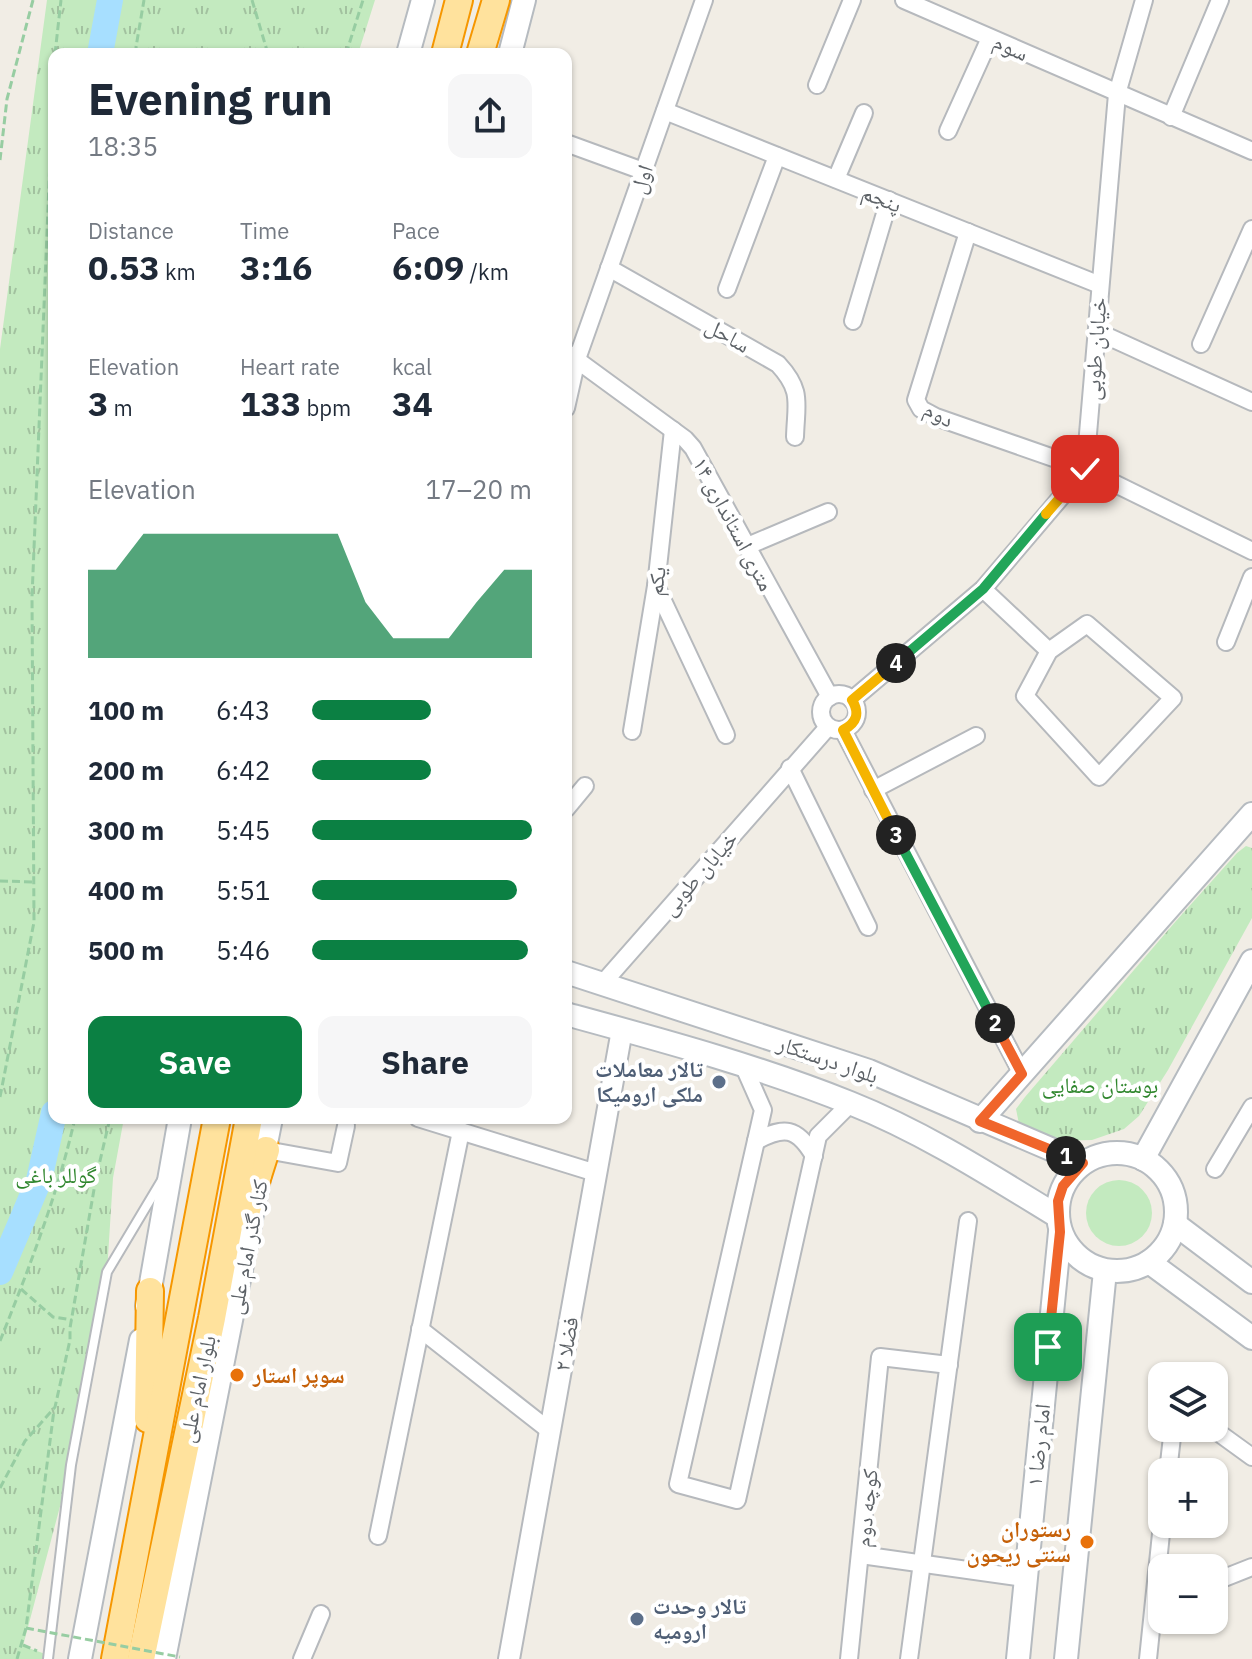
<!DOCTYPE html>
<meta charset="utf-8">
<style>
body{margin:0;font-family:"IBM Plex Sans","Noto Naskh Arabic",sans-serif;background:#f6f6f7;color:#1f2937;height:100vh;display:flex;flex-direction:column;font-size:30px;white-space:nowrap}
*{box-sizing:border-box;margin:0}
p{font-size:26px;color:#747a83}
.icon{flex:none;width:44px;height:44px;fill:none;stroke:currentColor;stroke-width:2;stroke-linecap:round;stroke-linejoin:round}
.map{position:relative;flex:1;overflow:hidden}
.details{position:absolute;left:48px;top:48px;width:524px;height:1076px;display:flex;flex-direction:column;background:#fff;border-radius:16px;box-shadow:0 2px 6px #0004}
.details>*{flex:none}
.buttons{position:absolute;left:1148px;top:1362px;display:grid;gap:16px}
.buttons a{display:grid;place-items:center;width:80px;height:80px;border-radius:16px;background:#fff;box-shadow:0 2px 6px #0004;font-size:40px}
.pin{position:absolute;display:grid;place-items:center;width:68px;height:68px;color:#fff;margin:-34px;border-radius:16px;box-shadow:0 4px 12px #0006}
.km{position:absolute;width:40px;height:40px;margin:-20px;border-radius:50%;background:#222;color:#fff;font-size:22px;line-height:40px;text-align:center}
.round{display:grid;place-items:center;flex:none;width:84px;height:84px;border-radius:16px;background:#f6f6f7}
.headline{display:flex;align-items:center;justify-content:space-between;height:136px;padding:0 40px}
h1{font-size:44px;font-weight:800;line-height:60px}
.figures{display:grid;grid-template-columns:repeat(3,1fr);gap:12px;height:136px;padding:8px 40px}
.figures div{display:grid;align-content:center}
.figures b{font-size:34px;font-weight:800}
.figures small{font-size:22px;font-weight:400}
.figures p{font-size:22px}
.chart{height:224px;padding:16px 40px}
.chart p{display:flex;justify-content:space-between}
.chart svg{width:100%;height:144px;margin-top:8px;fill:#0b8043;opacity:.7}
.cta{display:flex;gap:16px;margin-top:auto;padding:16px 40px}
.cta a{flex:1;height:92px;border-radius:16px;background:#0b8043;color:#fff;font-size:32px;font-weight:800;line-height:92px;text-align:center}
.cta a+a{background:#f6f6f7;color:#1f2937}
ul{padding:0 40px;list-style:none;font-size:26px}
li{display:grid;grid-template-columns:128px 96px 1fr;align-items:center;height:60px}
li i{height:20px;border-radius:10px;background:#0b8043}
.map>svg:first-child{display:block}
</style>
<div class="map">
<svg width="1252" height="1659" viewBox="0 0 1252 1659">
<defs>
<pattern id="park-tufts" width="24" height="20" patternUnits="userSpaceOnUse" patternTransform="scale(2)"><rect width="24" height="20" fill="#c3eabf"/><path d="M3 7l-1-3M5 7V3M7 7l1-3M15 17l-1-3M17 17v-4M19 17l1-3" fill="none" stroke="#a2c19f"/></pattern>
</defs>
<rect width="100%" height="100%" fill="#f1ede5"/>
<!-- green -->
<circle fill="#c3eabf" cx="1119" cy="1213" r="33"/>
<!-- park -->
<g fill="url(#park-tufts)">
<path d="M47,0h328l-17,54h-304v1064h70l-11,60 -6,94 -36,193 -48,181 25,9v4h-48v-1310z"/>
<path d="M1246,846l6,2v70l-84,152 -29,46 -15,13 -32,11 -42,1 -31,-17 -3,-15 9,-12 151,-176 61,-68z"/>
</g>
<g fill="none" stroke-linecap="round" stroke-linejoin="round">
<!-- river -->
<g stroke="#a7dfff" stroke-width="26">
<path d="M100,54l10,-54"/>
<path d="M0,1272l39,-92 15,-67"/>
</g>
<defs>
<path id="service" d="M48,1659l23,-194 36,-193 55,-92"/>
<g id="minor">
<path d="M904,0l348,151"/>
<path d="M817,85l35,-85"/>
<path d="M665,111l435,174"/>
<path d="M1171,117l49,-117"/>
<path d="M948,131l42,-93"/>
<path d="M566,143l77,28"/>
<path d="M836,179l28,-66"/>
<path d="M968,232l-52,168 5,9 15,8 149,52 167,82"/>
<path d="M609,268l169,96c25,27 18,39 17,73"/>
<path d="M727,289l50,-133"/>
<path d="M853,321l36,-121"/>
<path d="M1098,332l154,70"/>
<path d="M1201,344l51,-115"/>
<path d="M566,352l119,87 8,9 137,249"/>
<path d="M566,408l11,-49 127,-359"/>
<path d="M745,547l83,-35"/>
<path d="M656,586l70,149"/>
<path d="M983,589l66,62"/>
<path d="M1087,624l86,74 -74,79 -74,-81 24,-45z"/>
<path d="M1226,642l26,-65"/>
<circle cx="839" cy="712" r="18"/>
<path d="M852,700l131,-111 102,-120 32,-375 27,-94"/>
<path d="M843,730l179,344"/>
<path d="M632,731l24,-145 17,-156"/>
<path d="M790,768l78,159"/>
<path d="M873,790l103,-54"/>
<path d="M566,809l19,-23"/>
<path d="M603,983l225,-256"/>
<path d="M744,1067l19,43 -85,374 59,16 81,-364 33,-33"/>
<path d="M418,1118l178,55"/>
<path d="M756,1141c28,-15 41,-14 58,15"/>
<path d="M266,1150l72,13 8,-37"/>
<path d="M1215,1169l37,-62"/>
<path d="M420,1329l130,102"/>
<path d="M1212,1428l40,29"/>
<path d="M1168,1472l5,-44"/>
<path d="M378,1536l83,-405"/>
<path d="M861,1555l163,23"/>
<path d="M1214,1582l38,-15"/>
<path d="M302,1659l19,-45"/>
<path d="M849,1659l31,-302 69,8"/>
<path d="M909,1659l59,-438"/>
<path d="M1148,1659l14,-135"/>
</g>
<path id="tertiary" d="M509,1659l113,-629"/>
<g id="secondary">
<path d="M408,54l15,-54"/>
<path d="M510,54l14,-54"/>
<path d="M566,972l303,99 214,92"/>
<path d="M566,1014c95,26 192,52 284,89 73,29 140,72 207,113"/>
<path d="M980,1121l272,-307"/>
<circle cx="1117" cy="1212" r="59"/>
<path d="M1143,1159l109,-198"/>
<path d="M1175,1224l77,58"/>
<path d="M1149,1262l103,76"/>
<path d="M147,1306l33,-188"/>
<path d="M80,1659l61,-319"/>
<path d="M164,1659l107,-541"/>
<path d="M1018,1659l42,-427"/>
<path d="M1066,1659l39,-388"/>
</g>
<g id="trunk">
<path d="M445,54l14,-54"/>
<path d="M480,54l16,-54"/>
<path d="M245,1216l21,-66"/>
<path d="M148,1419l2,-128"/>
<path d="M115,1659l102,-541"/>
<path d="M141,1659l71,-341 37,-200"/>
</g>
</defs>
<!-- service casing -->
<use href="#service" stroke="#b6b9bd" stroke-width="12"/>
<!-- minor casing -->
<use href="#minor" stroke="#b6b9bd" stroke-width="20"/>
<!-- tertiary casing -->
<use href="#tertiary" stroke="#b6b9bd" stroke-width="24"/>
<!-- secondary casing -->
<use href="#secondary" stroke="#b6bbc0" stroke-width="26"/>
<!-- trunk casing -->
<use href="#trunk" stroke="#f69700" stroke-width="30"/>
<!-- path -->
<g stroke="#97cda2" stroke-width="3" stroke-dasharray="8 4" stroke-linecap="butt">
<path d="M252,0l16,54"/>
<path d="M55,54l6,-54"/>
<path d="M137,54l-1,-7 8,-47"/>
<path d="M346,54l17,-54"/>
<path d="M0,160l7,-61 26,-99"/>
<path d="M0,881l35,1"/>
<path d="M0,1097l34,-175 -2,-325 22,-534"/>
<path d="M21,1289l32,28 19,3"/>
<path d="M0,1341c29,-73 58,-147 75,-223"/>
<path d="M0,1488l25,-47 30,-34 15,-67v-12l26,-150 14,-60"/>
<path d="M23,1645l14,6"/>
<path d="M17,1659l9,-31 28,-218"/>
</g>
<!-- service -->
<use href="#service" stroke="#fff" stroke-width="8"/>
<!-- minor -->
<use href="#minor" stroke="#fff" stroke-width="16"/>
<!-- tertiary -->
<use href="#tertiary" stroke="#fff" stroke-width="20"/>
<!-- secondary -->
<use href="#secondary" stroke="#fff" stroke-width="22"/>
<!-- trunk -->
<use href="#trunk" stroke="#ffe29d" stroke-width="26"/>
<!-- path-bridge -->
<path stroke="#97cda2" stroke-width="3" stroke-dasharray="8 4" stroke-linecap="butt" d="M26,1628l154,29"/>
</g>
<g fill="none" stroke-linecap="round" stroke-linejoin="round">
<defs>
<path id="split-1" d="M1048,1347l12,-115 -2,-31 5,-15 20,-23 -17,-7"/>
<path id="split-2" d="M995,1023l27,51 -42,47 86,35"/>
<path id="split-3" d="M896,835l99,188"/>
<path id="split-4" d="M896,663l-44,37c8,13 5,23 -9,30l53,105"/>
<path id="split-5" d="M896,663l87,-74 63,-75"/>
<path id="split-6" d="M1046,514l39,-45"/>
</defs>
<!-- split-1 casing -->
<use href="#split-1" stroke="#fff" stroke-width="16"/>
<!-- split-2 casing -->
<use href="#split-2" stroke="#fff" stroke-width="16"/>
<!-- split-3 casing -->
<use href="#split-3" stroke="#fff" stroke-width="16"/>
<!-- split-4 casing -->
<use href="#split-4" stroke="#fff" stroke-width="16"/>
<!-- split-5 casing -->
<use href="#split-5" stroke="#fff" stroke-width="16"/>
<!-- split-6 casing -->
<use href="#split-6" stroke="#fff" stroke-width="16"/>
<!-- split-1 -->
<use href="#split-1" stroke="#f0652b" stroke-width="10"/>
<!-- split-2 -->
<use href="#split-2" stroke="#f0652b" stroke-width="10"/>
<!-- split-3 -->
<use href="#split-3" stroke="#22a559" stroke-width="10"/>
<!-- split-4 -->
<use href="#split-4" stroke="#f5b400" stroke-width="10"/>
<!-- split-5 -->
<use href="#split-5" stroke="#22a559" stroke-width="10"/>
<!-- split-6 -->
<use href="#split-6" stroke="#f5b400" stroke-width="10"/>
</g>
<!-- markers -->
<g fill="#5c6f8a" stroke="#fff" stroke-width="3">
<circle cx="719" cy="1082" r="8"/>
<circle cx="637" cy="1619" r="8"/>
</g>
<g fill="#e8710a" stroke="#fff" stroke-width="3">
<circle cx="237" cy="1375" r="8"/>
<circle cx="1087" cy="1542" r="8"/>
</g>
<g text-anchor="middle" stroke-width="8" stroke-linejoin="round" paint-order="stroke">
<!-- street labels -->
<g font-size="22" fill="#5d6267" stroke="#fff">
<text transform="translate(1011 47) rotate(24)" y="8">سوم</text>
<text transform="translate(641 179) rotate(-71)" y="8">اول</text>
<text transform="translate(882 198) rotate(22)" y="8">پنجم</text>
<text transform="translate(728 335) rotate(30)" y="8">ساحل</text>
<text transform="translate(1095 349) rotate(-86)" y="8">خیابان طوبی</text>
<text transform="translate(939 414) rotate(28)" y="8">دوم</text>
<text transform="translate(734 524) rotate(62)" y="8">۱۴ متری استانداری</text>
<text transform="translate(656 581) rotate(-82)" y="8">یکم</text>
<text transform="translate(699 873) rotate(-49)" y="8">خیابان طوبی</text>
<text transform="translate(828 1059) rotate(19)" y="8">بلوار درستکار</text>
<text transform="translate(247 1247) rotate(-79)" y="8">کنار گذر امام علی</text>
<text transform="translate(566 1344) rotate(-80)" y="8">فضلا ۲</text>
<text transform="translate(197 1389) rotate(-78)" y="8">بلوار امام علی</text>
<text transform="translate(1038 1445) rotate(-84)" y="8">امام رضا ۱</text>
<text transform="translate(866 1508) rotate(-84)" y="8">کوچه دوم</text>
</g>
<!-- service labels -->
<g font-size="22" font-weight="bold" fill="#4e5e75" stroke="#fff" text-anchor="end">
<text x="703" y="1077">تالار معاملات<tspan x="703" dy="25">ملکی ارومیکا</tspan></text>
<text x="653" y="1614" text-anchor="start">تالار وحدت<tspan x="653" dy="25">ارومیه</tspan></text>
</g>
<!-- park labels -->
<g font-size="22" fill="#2f862d" stroke="#fff">
<text x="1100" y="1093">بوستان صفایی</text>
<text x="56" y="1183">گوللر باغی</text>
</g>
<!-- food labels -->
<g font-size="22" font-weight="bold" fill="#c56008" stroke="#fff" text-anchor="start">
<text x="253" y="1383">سوپر استار</text>
<text x="1071" y="1537" text-anchor="end">رستوران<tspan x="1071" dy="25">سنتی ریحون</tspan></text>
</g>
</g>
</svg>
<div class="buttons">
<a><svg class="icon" aria-label="layers" viewBox="0 0 24 24"><path d="M12 4l9 5-9 5-9-5zM3 14l9 5 9-5"/></svg></a>
<a>+</a>
<a>−</a>
</div>
<div class="pin" style="left:1048px;top:1347px;background:#1e9e55"><svg class="icon" aria-label="arrive" viewBox="0 0 24 24"><path d="M6 21V4h12l-3 4 3 4H6"/></svg></div>
<div class="pin" style="left:1085px;top:469px;background:#d93025"><svg class="icon" aria-label="check" viewBox="0 0 24 24"><path d="M5 12l5 5 9-10"/></svg></div>
<b class="km" style="left:1066px;top:1156px">1</b>
<b class="km" style="left:995px;top:1023px">2</b>
<b class="km" style="left:896px;top:835px">3</b>
<b class="km" style="left:896px;top:663px">4</b>
<section class="details">
<div class="headline"><div><h1>Evening run</h1><p>18:35</p></div><a class="round"><svg class="icon" aria-label="share" viewBox="0 0 24 24"><path d="M12 15V3M7 8l5-5 5 5M5 13v7h14v-7"/></svg></a></div>
<div class="figures">
<div><p>Distance</p><b>0.53<small> km</small></b></div>
<div><p>Time</p><b>3:16</b></div>
<div><p>Pace</p><b>6:09<small> /km</small></b></div>
</div>
<div class="figures">
<div><p>Elevation</p><b>3<small> m</small></b></div>
<div><p>Heart rate</p><b>133<small> bpm</small></b></div>
<div><p>kcal</p><b>34</b></div>
</div>
<div class="chart"><p><span>Elevation</span>17–20 m</p>
<svg viewBox="0 0 160 44" preserveAspectRatio="none"><path d="M0 44V17L10 17L20 6L30 6L40 6L50 6L60 6L70 6L80 6L90 6L100 27L110 38L120 38L130 38L140 27L150 17L160 17V44z"/></svg>
</div>
<ul>
<li><b>100 m</b>6:43<i style="width:54%"></i></li>
<li><b>200 m</b>6:42<i style="width:54%"></i></li>
<li><b>300 m</b>5:45<i style="width:100%"></i></li>
<li><b>400 m</b>5:51<i style="width:93%"></i></li>
<li><b>500 m</b>5:46<i style="width:98%"></i></li>
</ul>
<div class="cta"><a>Save</a><a>Share</a></div>
</section>
</div>
